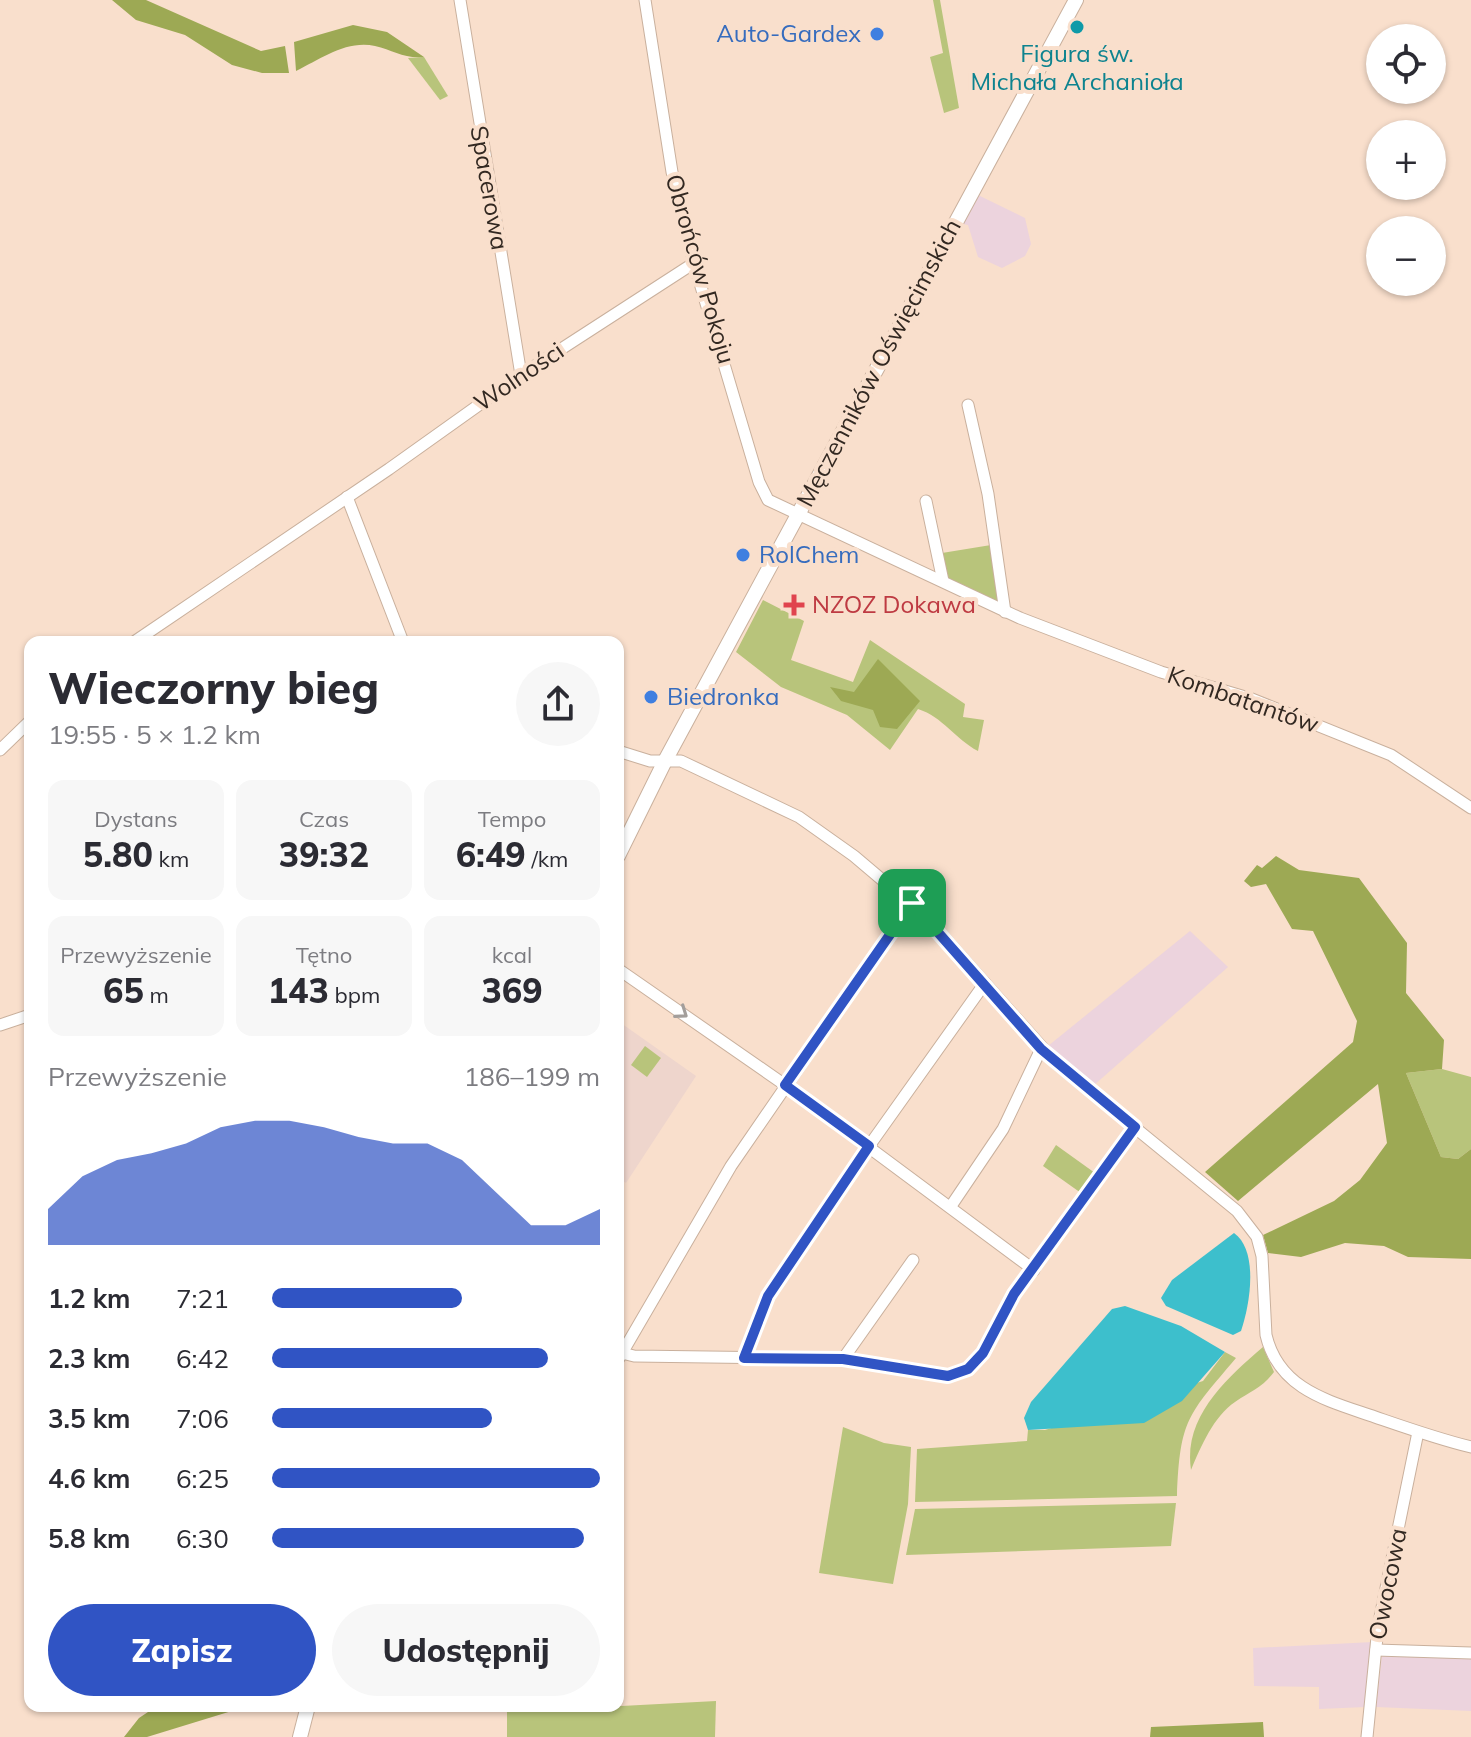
<!DOCTYPE html>
<html lang="pl">
<meta charset="utf-8">
<style>
body{margin:0;font-family:Mulish,sans-serif;background:#f7f7f7;color:#2b2b33;height:100vh;display:flex;flex-direction:column;font-size:30px;white-space:nowrap}
*{box-sizing:border-box;margin:0}
p{font-size:26px;color:#7c7c81}
.icon{flex:none;width:44px;height:44px;fill:none;stroke:currentColor;stroke-width:2;stroke-linecap:round;stroke-linejoin:round}
.map{position:relative;flex:1;overflow:hidden}
.panel{position:absolute;left:24px;top:636px;width:600px;height:1076px;display:flex;flex-direction:column;background:#fff;border-radius:16px;box-shadow:0 2px 6px #0004}
.panel>*{flex:none}
.buttons{position:absolute;left:1366px;top:24px;display:grid;gap:16px}
.buttons a{display:grid;place-items:center;width:80px;height:80px;border-radius:50%;background:#fff;box-shadow:0 2px 6px #0004;font-size:40px}
.pin{position:absolute;display:grid;place-items:center;width:68px;height:68px;color:#fff;margin:-34px;border-radius:16px;box-shadow:0 4px 12px #0006}
.round{display:grid;place-items:center;flex:none;width:84px;height:84px;border-radius:42px;background:#f7f7f7}
.overview{display:flex;align-items:center;justify-content:space-between;height:136px;padding:0 24px}
h1{font-size:44px;font-weight:800;line-height:60px}
.metrics{display:grid;grid-template-columns:repeat(3,1fr);gap:12px;height:136px;padding:8px 24px}
.metrics div{display:grid;align-content:center;border-radius:16px;background:#f7f7f7;text-align:center}
.metrics b{font-size:34px;font-weight:800}
.metrics small{font-size:22px;font-weight:400}
.metrics p{font-size:22px}
.chart{height:224px;padding:16px 24px}
.chart p{display:flex;justify-content:space-between}
.chart svg{width:100%;height:144px;margin-top:8px;fill:#3054c4;opacity:.7}
.action{display:flex;gap:16px;margin-top:auto;padding:16px 24px}
.action a{flex:1;height:92px;border-radius:48px;background:#3054c4;color:#fff;font-size:32px;font-weight:800;line-height:92px;text-align:center}
.action a+a{background:#f7f7f7;color:#2b2b33}
ul{padding:0 24px;list-style:none;font-size:26px}
li{display:grid;grid-template-columns:128px 96px 1fr;align-items:center;height:60px}
li i{height:20px;border-radius:10px;background:#3054c4}
.map>svg:first-child{display:block}
</style>
<div class="map">
<svg width="1471" height="1737" viewBox="0 0 1471 1737">
<rect width="100%" height="100%" fill="#f9dfcc"/>
<!-- industrial -->
<g fill="#ecd3dd">
<path d="M978,195l47,23 6,26 -6,12 -23,12 -24,-11 -10,-32 -5,-1z"/>
<path d="M1190,931l38,36 -135,119 -45,-40z"/>
<path d="M1373,1642l-7,65 -47,2v-22l-65,-1 -1,-38z"/>
<path d="M1382,1655l89,1v55l-95,-4z"/>
</g>
<!-- education -->
<path fill="#eed5cc" d="M618,1021l78,55 -70,107 -8,-6z"/>
<!-- green -->
<g fill="#b8c47b">
<path d="M933,0h7l19,108 -15,5 -14,-56 13,-4z"/>
<path d="M424,57l24,39 -8,4 -32,-42z"/>
<path d="M991,545l9,60 -54,-25 -4,-27z"/>
<path d="M763,600l41,21 -13,39 62,22 17,-42 95,64 -2,13 21,3 -6,31c-23,-12 -35,-34 -60,-42l-28,41 -43,-35 -66,-28 -45,-35z"/>
<path d="M645,1046l16,12 -14,19 -16,-12z"/>
<path d="M1442,1069l29,8v72l-13,10 -17,-2 -35,-84z"/>
<path d="M1056,1145l39,28 -14,20 -38,-27z"/>
<path d="M1263,1347l11,25c-12,16 -23,19 -39,30 -21,14 -34,44 -44,68 -8,-53 35,-91 72,-123z"/>
<path d="M1225,1352l11,6c-48,57 -56,61 -59,138l-262,6 2,-53 110,-8 1,-11h17l158,-49z"/>
<path d="M843,1427l41,16 27,4 -3,57 -15,80 -74,-11z"/>
<path d="M1176,1503l-5,43 -265,9 9,-46z"/>
<path d="M716,1701l-1,36h-208v-25z"/>
</g>
<!-- forest -->
<g fill="#9da954">
<path d="M112,0h34l115,51 24,-5 4,27h-27l-30,-8 -47,-30 -49,-15z"/>
<path d="M353,25l34,7 37,25c-20,2 -31,-7 -49,-11 -29,-6 -54,13 -79,25l-2,-29z"/>
<path d="M878,659l42,42 -23,28 -17,-2 -7,-17 -32,-9 -11,-14 24,5z"/>
<path d="M1276,856l23,14 60,8 48,65 -1,50 38,47 -2,29 -36,4 35,84 17,2 13,-10v110l-63,-2 -24,-11 -39,-3 -44,14 -33,-4 -5,-18 71,-34 26,-21 27,-37 -9,-59 -140,117 -33,-29 148,-130 4,-21 -44,-90 -21,-2 -26,-45 -15,3 -7,-6 13,-16 5,3z"/>
<path d="M157,1706l23,3 8,-3h60l-101,31h-23l15,-19z"/>
<path d="M1263,1722l1,15h-114l1,-10z"/>
</g>
<!-- water -->
<g fill="#3dbfcc">
<path d="M1234,1233c25,18 16,72 7,98l-8,4 -67,-29 -5,-8 11,-18z"/>
<path d="M1125,1306l56,20 44,26 -43,49 -38,22 -116,7 -4,-12 7,-16 81,-93z"/>
</g>
<g fill="none" stroke-linecap="round" stroke-linejoin="round">
<defs>
<g id="minor">
<path d="M460,0l61,375"/>
<path d="M645,0l27,172 22,91 65,219 9,18 252,118 141,54 91,27 139,56 80,53"/>
<path d="M968,405l20,89 17,118"/>
<path d="M347,497l56,145"/>
<path d="M926,501l17,80"/>
<path d="M134,642l255,-173 132,-94 173,-112"/>
<path d="M0,750l30,-29"/>
<path d="M618,751l32,10h31l118,56 55,39 72,61 131,147 180,147 20,26 5,19 4,79c13,55 63,66 109,82 32,11 63,22 96,30"/>
<path d="M618,969l167,116 249,185"/>
<path d="M0,1025l30,-10"/>
<path d="M951,1206l52,-77 38,-80"/>
<path d="M618,1352l16,4 209,3 105,17 20,-7 15,-16 31,-59 121,-167"/>
<path d="M744,1358l24,-62 101,-150 116,-163"/>
<path d="M843,1359l70,-99"/>
<path d="M618,1360l113,-194 181,-263"/>
<path d="M1376,1650l95,3"/>
<path d="M1367,1737l11,-110 40,-195"/>
</g>
<g id="major">
<path d="M618,856l48,-97 410,-759"/>
<path d="M300,1737l8,-31"/>
</g>
</defs>
<!-- minor casing -->
<use href="#minor" stroke="#c9b09d" stroke-width="13"/>
<!-- major casing -->
<use href="#major" stroke="#c9b09d" stroke-width="16"/>
<!-- minor -->
<use href="#minor" stroke="#fff" stroke-width="11"/>
<!-- major -->
<use href="#major" stroke="#fff" stroke-width="14"/>
</g>
<!-- one-way arrows -->
<defs><path id="oneway-chevron" d="M-2-3.5L2.5 0L-2 3.5" fill="none" stroke-width="1.6" stroke-linecap="round" stroke-linejoin="round" transform="scale(2)"/></defs>
<use stroke="#a39e9b" href="#oneway-chevron" transform="translate(682 1013) rotate(35)"/>
<g fill="none" stroke-linecap="round" stroke-linejoin="round">
<defs>
<path id="route" d="M912,903l129,146 94,78 -121,167 -31,59 -15,16 -20,7 -105,-17 -99,-1 24,-62 101,-150 -84,-61z"/>
</defs>
<!-- route casing -->
<use href="#route" stroke="#fff" stroke-width="16"/>
<!-- route -->
<use href="#route" stroke="#3054c4" stroke-width="10"/>
</g>
<!-- markers -->
<circle fill="#0f9aa8" stroke="#f9dfcc" stroke-width="3" cx="1077" cy="27" r="8"/>
<g fill="#3f7fe0" stroke="#f9dfcc" stroke-width="3">
<circle cx="877" cy="34" r="8"/>
<circle cx="743" cy="555" r="8"/>
<circle cx="651" cy="697" r="8"/>
</g>
<path fill="#e0444e" stroke="#f9dfcc" stroke-width="3" d="M790 593h8v8h8v8h-8v8h-8v-8h-8v-8h8z"/>
<g text-anchor="middle" stroke-width="8" stroke-linejoin="round" paint-order="stroke">
<!-- shop labels -->
<g font-size="24" fill="#366cbe" stroke="#f9dfcc" text-anchor="start">
<text x="861" y="42" text-anchor="end">Auto-Gardex</text>
<text x="759" y="563">RolChem</text>
<text x="667" y="705">Biedronka</text>
</g>
<!-- culture labels -->
<g font-size="24" fill="#0d838f" stroke="#f9dfcc">
<text x="1077" y="62">Figura św.<tspan x="1077" dy="28">Michała Archanioła</tspan></text>
</g>
<!-- street labels -->
<g font-size="24" fill="#322821" stroke="#f9dfcc">
<text transform="translate(489 188) rotate(80)" y="8">Spacerowa</text>
<text transform="translate(700 269) rotate(74)" y="8">Obrońców Pokoju</text>
<text transform="translate(879 363) rotate(-62)" y="8">Męczenników Oświęcimskich</text>
<text transform="translate(519 377) rotate(-34)" y="8">Wolności</text>
<text transform="translate(1243 700) rotate(19)" y="8">Kombatantów</text>
<text transform="translate(1388 1584) rotate(-79)" y="8">Owocowa</text>
</g>
<!-- health labels -->
<g font-size="24" fill="#be3a42" stroke="#f9dfcc" text-anchor="start">
<text x="812" y="613">NZOZ Dokawa</text>
</g>
</g>
</svg>
<div class="buttons">
<a><svg class="icon" aria-label="locate" viewBox="0 0 24 24"><circle cx="12" cy="12" r="6"/><path d="M12 2v4M12 18v4M2 12h4M18 12h4"/></svg></a>
<a>+</a>
<a>−</a>
</div>
<div class="pin" style="left:912px;top:903px;background:#1e9e55"><svg class="icon" aria-label="arrive" viewBox="0 0 24 24"><path d="M6 21V4h12l-3 4 3 4H6"/></svg></div>
<section class="panel">
<div class="overview"><div><h1>Wieczorny bieg</h1><p>19:55 · 5 × 1.2 km</p></div><a class="round"><svg class="icon" aria-label="share" viewBox="0 0 24 24"><path d="M12 15V3M7 8l5-5 5 5M5 13v7h14v-7"/></svg></a></div>
<div class="metrics">
<div><p>Dystans</p><b>5.80<small> km</small></b></div>
<div><p>Czas</p><b>39:32</b></div>
<div><p>Tempo</p><b>6:49<small> /km</small></b></div>
</div>
<div class="metrics">
<div><p>Przewyższenie</p><b>65<small> m</small></b></div>
<div><p>Tętno</p><b>143<small> bpm</small></b></div>
<div><p>kcal</p><b>369</b></div>
</div>
<div class="chart"><p><span>Przewyższenie</span>186–199 m</p>
<svg viewBox="0 0 160 44" preserveAspectRatio="none"><path d="M0 44V33L10 23L20 18L30 16L40 13L50 8L60 6L70 6L80 8L90 11L100 13L110 13L120 18L130 28L140 38L150 38L160 33V44z"/></svg>
</div>
<ul>
<li><b>1.2 km</b>7:21<i style="width:58%"></i></li>
<li><b>2.3 km</b>6:42<i style="width:84%"></i></li>
<li><b>3.5 km</b>7:06<i style="width:67%"></i></li>
<li><b>4.6 km</b>6:25<i style="width:100%"></i></li>
<li><b>5.8 km</b>6:30<i style="width:95%"></i></li>
</ul>
<div class="action"><a>Zapisz</a><a>Udostępnij</a></div>
</section>
</div>
